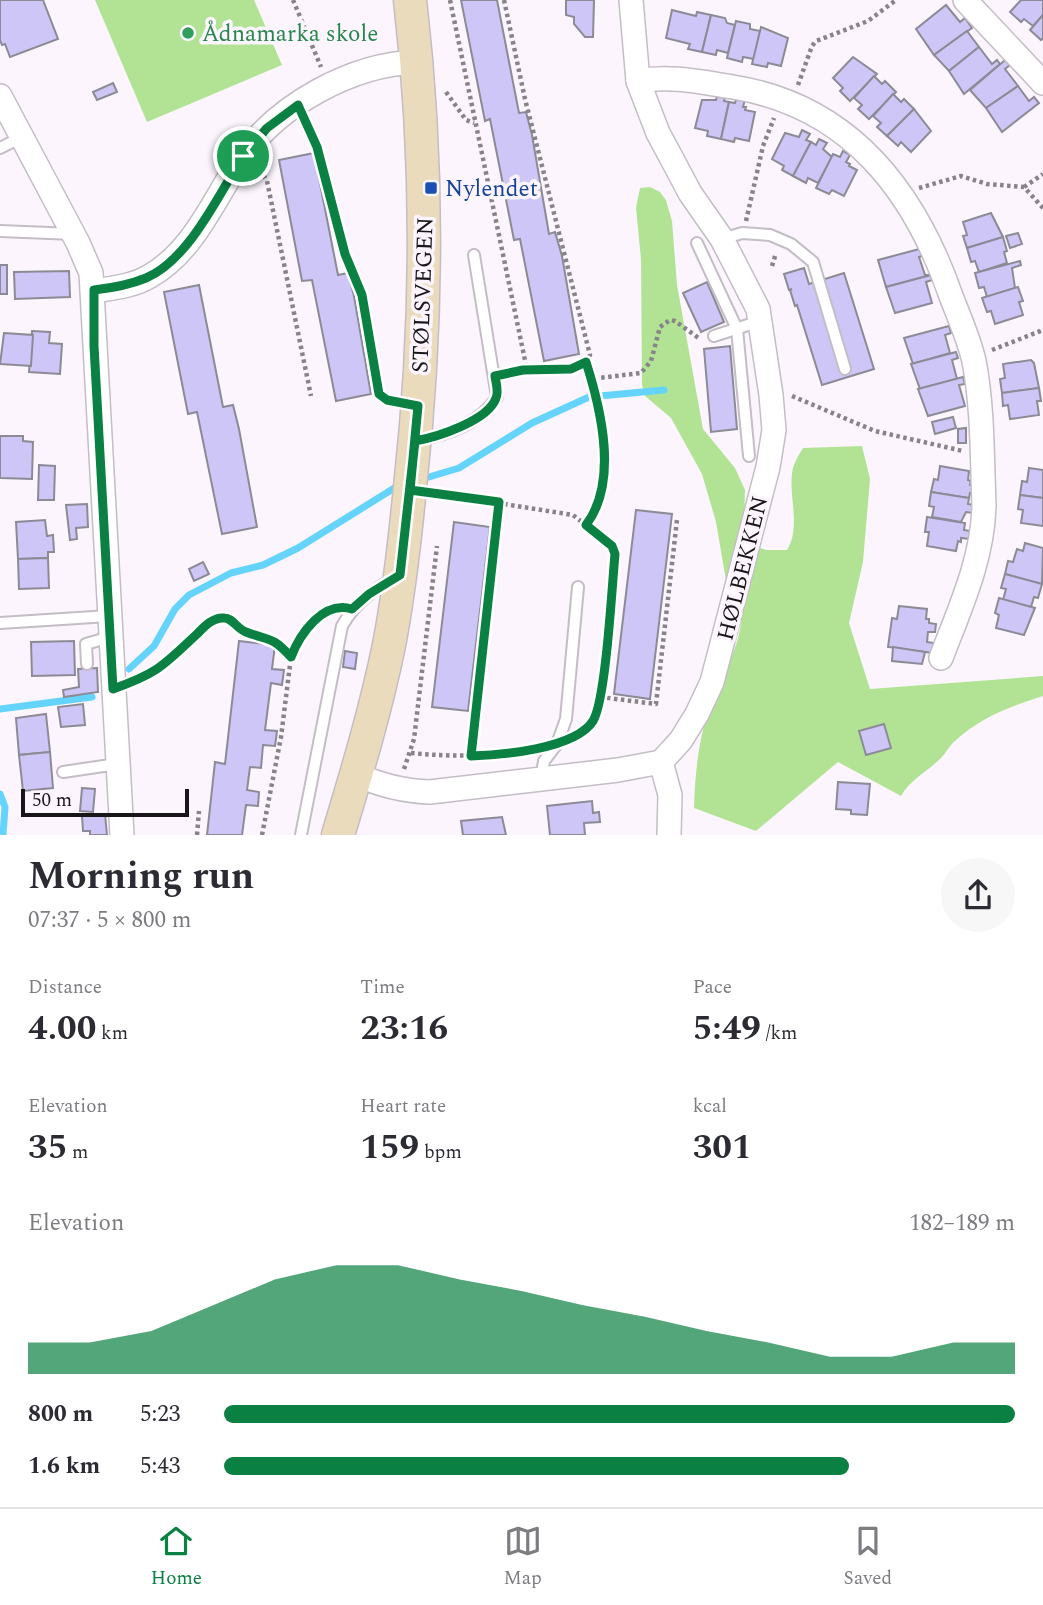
<!DOCTYPE html>
<meta charset="utf-8">
<style>
body{margin:0;font-family:Spectral,serif;background:#f7f7f7;color:#2b2b33;height:100vh;display:flex;flex-direction:column;font-size:26px;white-space:nowrap}
*{box-sizing:border-box;margin:0}
p{font-size:23px;color:#7c7c81}
.icon{flex:none;width:38px;height:38px;fill:none;stroke:currentColor;stroke-width:2;stroke-linecap:round;stroke-linejoin:round}
.map{position:relative;height:835px;overflow:hidden}
.drawer{display:flex;flex-direction:column;background:#fff;flex:1}
.drawer>*{flex:none}
.scale{position:absolute;left:21px;bottom:18px;width:168px;box-sizing:border-box;padding-left:7px;border:4px solid #191619;border-top:0;font-size:19px;line-height:24px;white-space:nowrap;color:#191619;-webkit-text-stroke:5px #fcf5fe;paint-order:stroke}
.pin{position:absolute;display:grid;place-items:center;width:60px;height:60px;color:#fff;margin:-30px;border:4px solid #fff;border-radius:50%;box-shadow:0 2px 7px #0007}
.round{display:grid;place-items:center;flex:none;width:74px;height:74px;border-radius:37px;background:#f7f7f7}
.overview{display:flex;align-items:center;justify-content:space-between;height:119px;padding:0 28px}
h1{font-size:38px;font-weight:700;line-height:52px}
.metrics{display:grid;grid-template-columns:repeat(3,1fr);gap:10px;height:119px;padding:7px 28px}
.metrics div{display:grid;align-content:center}
.metrics b{font-size:35px;font-weight:700}
.metrics small{font-size:19px;font-weight:400}
.metrics p{font-size:19px}
.chart{height:196px;padding:14px 28px}
.chart p{display:flex;justify-content:space-between}
.chart svg{width:100%;height:126px;margin-top:7px;fill:#0b8043;opacity:.7}
ul{padding:0 28px;list-style:none;font-size:23px}
li{display:grid;grid-template-columns:112px 84px 1fr;align-items:center;height:52px}
li i{height:18px;border-radius:9px;background:#0b8043}
.tab-bar{display:flex;justify-content:space-around;align-items:center;height:98px;border-top:2px solid #e1e1e2;background:#fff;font-size:19px;color:#7c7c81}
.tab-bar a{display:grid;justify-items:center;gap:4px}
.tab-bar .current{color:#0b8043}
.map>svg:first-child{display:block}
</style>
<div class="map">
<svg width="1043" height="835" viewBox="0 0 1043 835">
<rect width="100%" height="100%" fill="#fcf5fe"/>
<!-- green -->
<g fill="#b2e395">
<path d="M95,0h159l28,65 -135,57z"/>
<path d="M650,187l10,5 6,8 6,21 5,64 26,144 32,39 10,22 -1,36 12,20 10,4h21c15,-24 0,-56 6,-82 2,-7 6,-14 10,-20l59,-2 8,33 -7,83 -14,61 21,66 173,-13v20c-32,10 -62,21 -88,45 -6,5 -9,12 -14,17 -14,14 -30,21 -40,38l-63,-34 -82,69 -62,-23c1,-37 5,-71 17,-106 10,-26 28,-52 30,-81 0,-8 -5,-13 -11,-17l-14,-82 -14,-48 -31,-56 -26,-22 -3,-11 -1,-126 -5,-51 4,-20z"/>
</g>
<g fill="none" stroke-linecap="round" stroke-linejoin="round">
<!-- stream -->
<g stroke="#65d4fc" stroke-width="7">
<path d="M429,477l30,-9 73,-45 57,-26 75,-7"/>
<path d="M129,669l25,-23 21,-37 14,-14 42,-22 32,-8 35,-17 98,-61"/>
<path d="M0,709l92,-12"/>
<path d="M0,794l5,13 -2,28"/>
</g>
</g>
<!-- building -->
<g fill="#cdc6f7" stroke="#8c8b95" stroke-width="2">
<path d="M0,0h43l15,39 -48,18 -5,-13 -3,1 -2,-5z"/>
<path d="M461,0h36l22,113 7,-1 6,23 17,99 6,-2 7,24 17,98 -35,7 -24,-122 -6,1 -24,-121 -5,2z"/>
<path d="M566,0h28l-1,37h-8l-11,-13v-7l-8,-2z"/>
<path d="M1021,0h22v15l-10,11 -9,-7 -3,3 -11,-10z"/>
<path d="M946,5l14,17 5,-4 7,10 -38,27 -18,-26z"/>
<path d="M672,10l24,6 1,-4 14,3 -9,37 -14,-3 2,-5 -24,-6z"/>
<path d="M711,15l14,3 2,5 8,2 -7,28 -11,-3 -1,5 -14,-3z"/>
<path d="M1043,15v23l-2,2 -11,-10z"/>
<path d="M736,21l14,3v5l10,2 -6,28 -11,-2 -1,5 -15,-4z"/>
<path d="M761,27l27,11 -7,28 -13,-3 -1,4 -15,-3z"/>
<path d="M967,31l12,16 -30,24 -15,-16z"/>
<path d="M979,47l13,17 5,-4 3,4 -36,30 -15,-23z"/>
<path d="M853,57l24,17 -27,27 -10,-10 3,-3 -10,-10z"/>
<path d="M1005,60l5,5 -5,4 13,17 -32,22 -16,-18z"/>
<path d="M874,76l8,8 3,-3 11,11 -27,27 -11,-10 4,-4 -8,-7z"/>
<path d="M113,83l4,9 -20,8 -4,-8z"/>
<path d="M1018,86l11,15 5,-4 5,6 -37,29 -16,-24z"/>
<path d="M718,93l8,1 -2,7 5,1 -8,37 -14,-3 1,-5 -13,-3 7,-28h14z"/>
<path d="M893,94l8,8 3,-3 10,10 -27,27 -10,-9 4,-4 -8,-7z"/>
<path d="M737,97l8,2 -2,8h3l-1,3 10,2 -6,29 -14,-3 -1,4 -13,-3 8,-37 6,1z"/>
<path d="M914,109l17,22 -20,21 -10,-10 -3,4 -11,-10z"/>
<path d="M802,130l8,4 -4,6 5,2 -18,34 -11,-6 2,-4 -12,-7 13,-26 14,4z"/>
<path d="M819,139l8,4 -4,6 9,8 -14,26 -10,-5 -2,5 -13,-7 18,-34 5,3z"/>
<path d="M843,151l7,4 -4,7 4,2 -1,2 8,4 -13,26 -12,-6 -3,4 -13,-6 17,-34 7,3z"/>
<path d="M314,153l24,122 10,-2 6,23 17,98 -35,7 -24,-121 -10,1 -23,-121z"/>
<path d="M991,213l12,24 -36,11 -4,-12 4,-1 -4,-13z"/>
<path d="M1018,233l4,11 -12,4 -4,-12z"/>
<path d="M1003,237l4,14 -3,1 3,11 -28,9 -4,-11 -4,1 -4,-14z"/>
<path d="M923,248l2,7 -6,2 6,18h6l-45,12 -8,-27z"/>
<path d="M1020,261l1,4 -9,3 3,20 -28,9 -3,-10 -5,1 -4,-15z"/>
<rect x="0" y="265" width="7" height="29"/>
<path d="M804,268l5,16 35,-11 30,96 -52,16 -25,-80 -2,1 -5,-16 2,-1 -3,1 -5,-16z"/>
<path d="M69,271l1,26 -55,2 -1,-27z"/>
<path d="M931,275l1,5 -6,2 6,21 -37,10 -9,-26z"/>
<path d="M707,282l17,40 -23,10 -18,-39z"/>
<path d="M199,285l24,122 10,-2 6,24 18,98 -35,7 -25,-122 -9,2 -24,-122z"/>
<path d="M1018,287l5,14 -4,1 4,13 -28,9 -4,-13 -4,1 -5,-14z"/>
<path d="M949,326l2,7 -6,2 5,18 -37,11 -9,-26z"/>
<path d="M32,331l18,1 -1,11 13,1 -2,30 -31,-2z"/>
<path d="M4,333l29,2 -2,31 -31,-2z"/>
<path d="M730,346l7,83 -26,3 -7,-83z"/>
<path d="M956,352l2,6 -6,2 5,19 -37,10 -9,-25z"/>
<path d="M1031,360l3,3 5,25 -37,5 -2,-14 5,-1 -2,-14z"/>
<path d="M963,377l2,7 -6,1 6,21 -37,10 -10,-27z"/>
<path d="M1039,388l2,13h-4l2,14 -29,4 -2,-14 -5,1 -1,-13z"/>
<path d="M953,417l3,11 -21,6 -3,-12z"/>
<path d="M966,428v15h-8v-14z"/>
<path d="M0,436h23v5l10,1 -1,37 -32,-1z"/>
<path d="M39,465l16,1 -1,34h-16z"/>
<path d="M940,466l29,5 -1,9 3,1 -1,4 8,1 -2,8 -6,-1 -1,5 -38,-6 3,-13 4,1z"/>
<path d="M1029,468l14,2v28l-23,-3 2,-14 5,1z"/>
<path d="M931,492l38,6 -1,6 7,1 -2,8 -7,-1 -5,10 -29,-5 2,-10 -5,-1z"/>
<path d="M1020,495l23,3v28l-22,-3 2,-13 -5,-1z"/>
<path d="M87,504l1,23 -12,1 1,11 -7,1 -4,-35z"/>
<path d="M636,510l36,4 -22,185 -36,-5z"/>
<path d="M927,517l38,6 -1,7 6,1 -1,8 -8,-1v4l-3,-1 -2,10 -29,-5 2,-14h-4z"/>
<path d="M45,520l2,16 6,-1 1,17h-6v6l-30,1 -2,-37z"/>
<path d="M454,522l36,5 -22,184 -36,-4z"/>
<path d="M1025,543l18,5 -1,36 -37,-10 3,-13 5,1 4,-13 6,2z"/>
<path d="M48,558l1,30 -30,1 -1,-30z"/>
<path d="M203,562l6,12 -15,7 -5,-12z"/>
<path d="M1005,574l37,10 -4,14 -4,-1 -3,10 -28,-7 3,-11 -5,-1z"/>
<path d="M999,598l36,10 -11,27 -28,-7 3,-13 -4,-2z"/>
<path d="M899,606l28,3 -1,10h3v4l7,1 -1,8h-7l-1,10 7,1 -1,10 -45,-6 4,-29 5,1z"/>
<path d="M74,641l1,34 -43,1 -1,-34z"/>
<path d="M239,641l36,4 -3,24 12,1 -2,15 -11,-2 -6,47 12,1 -2,15 -12,-1 -2,23 -11,-1 -3,23 12,2 -1,14 -12,-1 -4,30h-35l8,-73 10,2z"/>
<path d="M893,647l32,5 -3,12 -30,-3z"/>
<path d="M345,651l12,2 -2,16 -12,-2z"/>
<path d="M97,668l1,24 -34,5 -1,-7 16,-3 -1,-18z"/>
<path d="M83,704l2,21 -24,2 -3,-20z"/>
<path d="M46,714l4,38 -31,3 -3,-37z"/>
<path d="M884,724l7,24 -25,7 -7,-24z"/>
<path d="M50,752l3,36 -30,3 -4,-36z"/>
<path d="M838,782l32,2 -3,31 -16,-1v-4l-15,-1z"/>
<path d="M82,788l13,1 -2,23 -13,-1z"/>
<path d="M592,801l1,12 6,-1 1,10 -16,1 1,12h-35l-3,-29z"/>
<path d="M105,814l2,21h-17v-4h-7l-1,-15z"/>
<path d="M502,817l4,18h-43l-2,-14z"/>
</g>
<g fill="none" stroke-linecap="round" stroke-linejoin="round">
<defs>
<g id="lane">
<path d="M0,148l22,-11"/>
<path d="M0,231l74,3"/>
<path d="M722,239l20,-6 28,2 21,9 22,18 32,107"/>
<path d="M697,243l40,86 12,127"/>
<path d="M714,336l46,-15"/>
<path d="M418,440c29,-5 63,-17 79,-43l-23,-142"/>
<path d="M0,623l109,-7"/>
<path d="M87,664l-1,-20 24,-7"/>
<path d="M63,772l54,-8"/>
<path d="M541,780l3,-19 13,-17 9,-25 12,-132"/>
<path d="M301,835l41,-209c13,-23 31,-36 54,-49"/>
</g>
<g id="street">
<path d="M965,0l78,83"/>
<path d="M638,81c32,-6 63,1 95,6 117,19 181,103 218,209 8,21 18,43 23,65 9,47 8,97 10,144 -1,54 -24,103 -43,153"/>
<path d="M0,96l78,147 13,30 31,562"/>
<path d="M94,291c19,-3 40,-5 56,-15 44,-25 64,-77 91,-117 36,-54 111,-95 176,-97"/>
<path d="M661,762l9,33 -1,40"/>
<path d="M356,774c25,12 47,17 74,18l188,-22 43,-8 20,-22 16,-26 15,-32 56,-215 6,-37 -3,-35 -13,-86 -36,-70 -32,-46 -18,-34 -14,-26 -20,-52 -7,-81"/>
</g>
<path id="secondary" d="M338,835c19,-63 38,-126 51,-190 10,-52 16,-105 21,-158 18,-162 19,-325 0,-487"/>
</defs>
<!-- lane casing -->
<use href="#lane" stroke="#c4bdc6" stroke-width="14"/>
<!-- street casing -->
<use href="#street" stroke="#c4bdc6" stroke-width="26"/>
<!-- secondary casing -->
<use href="#secondary" stroke="#c4bdc6" stroke-width="35"/>
<!-- path -->
<g stroke="#888389" stroke-width="4.5" stroke-dasharray="3.5 3.5" stroke-linecap="butt">
<path d="M293,0l28,67"/>
<path d="M450,0l76,365 -3,5 -17,4"/>
<path d="M504,0l21,99 65,256c-12,21 -46,15 -67,15"/>
<path d="M798,85l14,-39 4,-5 52,-20 28,-21"/>
<path d="M446,92l20,28 8,3"/>
<path d="M305,122l17,41 23,91 17,40 17,100 14,7"/>
<path d="M260,169l7,12 44,215"/>
<path d="M1024,187l19,-13"/>
<path d="M919,188l42,-12 26,8 37,3 19,21"/>
<path d="M746,221l17,-75 11,-28"/>
<path d="M772,266l4,-13"/>
<path d="M992,350l51,-20"/>
<path d="M586,362l5,17 50,-6 10,-12 9,-34 10,-7 5,1 25,18"/>
<path d="M792,396l83,35 88,20"/>
<path d="M435,493l138,22 39,31 3,8 -15,143 -7,26 -14,10"/>
<path d="M586,525c30,-40 16,-101 5,-146"/>
<path d="M133,682l28,-14 46,-43 16,-7h5l18,14 29,9 16,16"/>
<path d="M600,697l56,7 21,-184"/>
<path d="M411,753c43,4 81,4 124,-5"/>
<path d="M471,756l28,-254"/>
<path d="M404,769l10,-30 23,-193"/>
<path d="M197,835l2,-24"/>
<path d="M262,835l19,-98 10,-80 7,-18 9,-13 24,-15"/>
</g>
<!-- lane -->
<use href="#lane" stroke="#fff" stroke-width="10"/>
<!-- street -->
<use href="#street" stroke="#fff" stroke-width="23"/>
<!-- secondary -->
<use href="#secondary" stroke="#eadbbc" stroke-width="32"/>
</g>
<g fill="none" stroke-linecap="round" stroke-linejoin="round">
<defs>
<path id="route" d="M243,156l24,-28 31,-23 19,42 28,107 17,41 17,99 8,6 31,6 -8,84 89,12 -28,254c31,-1 104,-7 122,-35 13,-21 19,-136 22,-167l-3,-8 -26,-21c33,-43 15,-116 0,-163l-15,7 -48,1 -28,6c1,7 4,16 1,22 -8,23 -59,39 -81,43 -5,45 -10,89 -15,134l-31,19 -17,15c-29,-9 -52,25 -61,48 -19,-21 -21,-16 -45,-25 -9,-3 -13,-14 -22,-14 -11,-1 -20,9 -27,16 -34,32 -39,39 -84,55l-19,-343v-56c18,-2 35,-5 52,-12 43,-18 73,-84 97,-122"/>
</defs>
<!-- route casing -->
<use href="#route" stroke="#fff" stroke-width="14"/>
<!-- route -->
<use href="#route" stroke="#0b8043" stroke-width="9"/>
</g>
<!-- markers -->
<circle fill="#2e9e5b" stroke="#fcf5fe" stroke-width="2.5" cx="188" cy="33" r="7"/>
<rect fill="#1a4fb4" stroke="#fcf5fe" stroke-width="2.5" x="424" y="181" width="14" height="14" rx="3.5"/>
<g text-anchor="middle" stroke-width="7" stroke-linejoin="round" paint-order="stroke">
<!-- leisure labels -->
<g font-size="23" fill="#27864d" stroke="#fcf5fe" text-anchor="start">
<text x="202" y="41">Ådnamarka skole</text>
</g>
<!-- transit labels -->
<g font-size="23" fill="#164399" stroke="#fcf5fe" text-anchor="start">
<text x="445" y="196">Nylendet</text>
</g>
<!-- street labels -->
<g font-size="23" fill="#191619" stroke="#fcf5fe">
<text transform="translate(422 295) rotate(-88)" y="8">STØLSVEGEN</text>
<text transform="translate(742 568) rotate(-76)" y="8">HØLBEKKEN</text>
</g>
</g>
</svg>
<div class="scale">50 m</div>
<div class="pin" style="left:243px;top:156px;background:#1e9e55"><svg class="icon" aria-label="arrive" viewBox="0 0 24 24"><path d="M6 21V4h12l-3 4 3 4H6"/></svg></div>
</div>
<section class="drawer">
<div class="overview"><div><h1>Morning run</h1><p>07:37 · 5 × 800 m</p></div><a class="round"><svg class="icon" aria-label="share" viewBox="0 0 24 24"><path d="M12 15V3M7 8l5-5 5 5M5 13v7h14v-7"/></svg></a></div>
<div class="metrics">
<div><p>Distance</p><b>4.00<small> km</small></b></div>
<div><p>Time</p><b>23:16</b></div>
<div><p>Pace</p><b>5:49<small> /km</small></b></div>
</div>
<div class="metrics">
<div><p>Elevation</p><b>35<small> m</small></b></div>
<div><p>Heart rate</p><b>159<small> bpm</small></b></div>
<div><p>kcal</p><b>301</b></div>
</div>
<div class="chart"><p><span>Elevation</span>182–189 m</p>
<svg viewBox="0 0 160 44" preserveAspectRatio="none"><path d="M0 44V33L10 33L20 29L30 20L40 11L50 6L60 6L70 11L80 15L90 20L100 24L110 29L120 33L130 38L140 38L150 33L160 33V44z"/></svg>
</div>
<ul>
<li><b>800 m</b>5:23<i style="width:100%"></i></li>
<li><b>1.6 km</b>5:43<i style="width:79%"></i></li>
</ul>
</section>
<nav class="tab-bar">
<a class="current"><svg class="icon" aria-label="home" viewBox="0 0 24 24"><path d="M3 11l9-7 9 7M6 9v11h12V9"/></svg>Home</a>
<a><svg class="icon" aria-label="map" viewBox="0 0 24 24"><path d="M3 6l6-2 6 2 6-2v14l-6 2-6-2-6 2zM9 4v14M15 6v14"/></svg>Map</a>
<a><svg class="icon" aria-label="saved" viewBox="0 0 24 24"><path d="M7 4h10v16l-5-4-5 4z"/></svg>Saved</a>
</nav>
